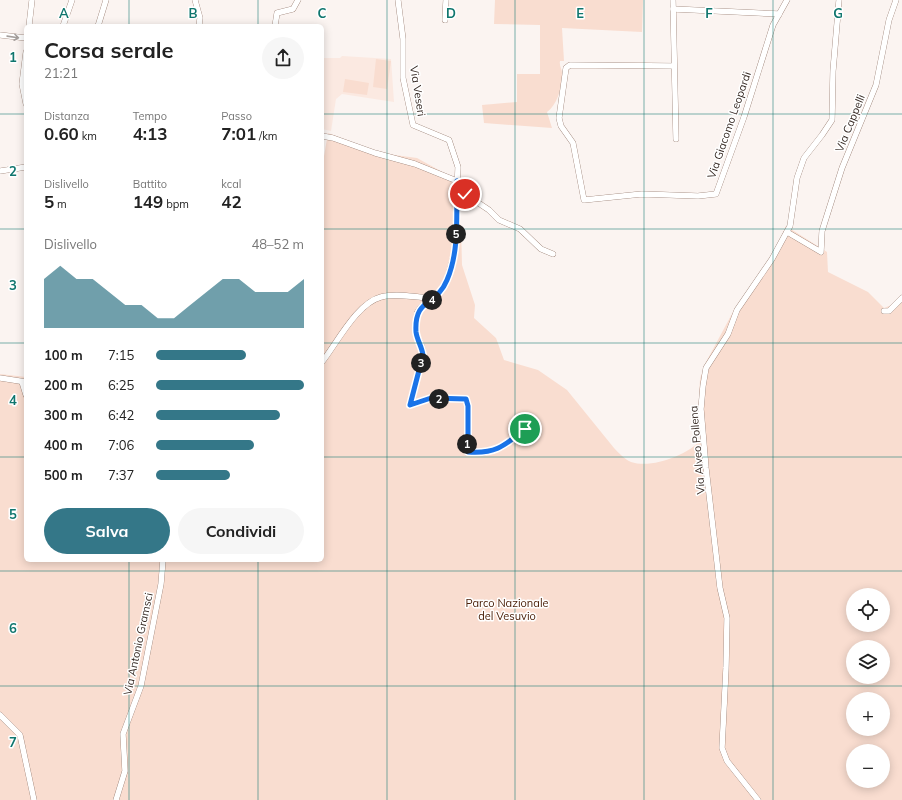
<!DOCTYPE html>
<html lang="it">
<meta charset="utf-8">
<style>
body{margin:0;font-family:Mulish,sans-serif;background:#f6f6f6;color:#222;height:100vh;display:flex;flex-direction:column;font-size:15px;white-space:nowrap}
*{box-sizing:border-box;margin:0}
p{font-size:13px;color:#767676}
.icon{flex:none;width:22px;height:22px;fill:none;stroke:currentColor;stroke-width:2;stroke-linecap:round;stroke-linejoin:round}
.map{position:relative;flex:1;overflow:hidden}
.panel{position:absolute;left:24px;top:24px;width:300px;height:538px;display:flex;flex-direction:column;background:#fff;border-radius:6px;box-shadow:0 2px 10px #0003}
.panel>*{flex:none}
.controls{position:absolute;left:846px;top:588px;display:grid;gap:8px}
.controls a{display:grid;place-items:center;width:44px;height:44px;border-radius:50%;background:#fff;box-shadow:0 2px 10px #0003;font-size:20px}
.pin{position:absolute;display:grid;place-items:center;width:34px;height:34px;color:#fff;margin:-17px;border:2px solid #fff;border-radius:50%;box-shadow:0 1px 4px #0007}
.km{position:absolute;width:20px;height:20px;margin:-10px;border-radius:50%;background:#222;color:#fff;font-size:11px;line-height:20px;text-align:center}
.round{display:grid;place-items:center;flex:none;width:42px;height:42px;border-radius:21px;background:#f6f6f6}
.headline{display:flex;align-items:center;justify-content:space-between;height:68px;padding:0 20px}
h1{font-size:22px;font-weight:700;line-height:30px}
.figures{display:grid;grid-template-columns:repeat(3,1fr);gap:6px;height:68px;padding:4px 20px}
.figures div{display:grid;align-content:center}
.figures b{font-size:17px;font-weight:700}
.figures small{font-size:11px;font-weight:400}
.figures p{font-size:11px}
.chart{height:112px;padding:8px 20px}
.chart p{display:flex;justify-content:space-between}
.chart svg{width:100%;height:72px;margin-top:4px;fill:#347788;opacity:.7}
.primary-button{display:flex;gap:8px;margin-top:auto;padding:8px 20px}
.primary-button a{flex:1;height:46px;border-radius:24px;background:#347788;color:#fff;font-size:16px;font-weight:700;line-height:46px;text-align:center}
.primary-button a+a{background:#f6f6f6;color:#222}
ul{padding:0 20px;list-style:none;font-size:13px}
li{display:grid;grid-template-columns:64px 48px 1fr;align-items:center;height:30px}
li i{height:10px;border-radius:5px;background:#347788}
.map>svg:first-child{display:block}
</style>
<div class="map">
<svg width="902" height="800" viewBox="0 0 902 800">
<rect width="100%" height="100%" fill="#fbf4f1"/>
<!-- built -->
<path fill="#fbe9e1" d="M342,56l49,3 3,43 -52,-8 -6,5 -5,32 -9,-2v-71h18z"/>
<!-- green -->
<g fill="#f9ddd0" fill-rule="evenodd">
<path d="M495,0h148l-1,32 -80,-4 2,33h-4c-1,5 2,8 2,12 1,13 -5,32 -15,39l5,16 -68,-5 -2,-18 35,-3v-28h23v-49l-46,-1z"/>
<path d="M376,59l15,2 -4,28 -14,-2z"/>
<path d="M345,79l24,4 -2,12 -24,-3z"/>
<path d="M328,133l52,20 37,5 29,16 14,13 2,78 13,40 -1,13 22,20 8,22 34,10 29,20 47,58c5,5 10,11 17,14 21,7 56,-7 70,-22l-2,-42 1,-19 5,-15 29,-54 41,-60 11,-24 41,26 1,20 40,20 16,16 10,-4 8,-7v503h-902v-426l26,3v183h296v-392zM853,595h30v30h-30zM853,647h30v30h-30zM853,699h30v30h-30zM853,751h30v30h-30z"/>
</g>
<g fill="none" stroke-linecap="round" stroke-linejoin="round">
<defs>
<g id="minor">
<path d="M195,0l5,18 -1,8"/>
<path d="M398,0l5,39v39l10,47 36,15 9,27 -3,84 -8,29 -4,8 -9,11 -13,8 -4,6 -1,21 6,13 1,8 -13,50 21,-7 34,1 3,7v47c28,1 36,-7 57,-24"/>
<path d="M673,0l3,139"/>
<path d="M673,9l106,5"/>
<path d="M445,20l1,-20"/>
<path d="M29,26l3,-26"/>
<path d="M63,26l9,-26"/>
<path d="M98,26l8,-26"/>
<path d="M275,26l2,-13 16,-4 5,-9"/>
<path d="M0,35l26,3"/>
<path d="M26,52l-4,32 4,20"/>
<path d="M674,66l-104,-1 -4,3 -7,50 2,8 12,17 11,57 58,-6 56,2 18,-2 28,-77 29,-92 14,-25"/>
<path d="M322,136l11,2 42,15 40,11 42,17 8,13 24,16 10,10 21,9 21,20 12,5"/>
<path d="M0,171l26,-4"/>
<path d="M787,232l34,20 1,-21 20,-63 34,-83 13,-65 7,-20"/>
<path d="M884,311h5l13,-13"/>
<path d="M322,362c15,-19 35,-59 59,-65 14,-4 38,0 53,2"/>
<path d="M0,378l26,4"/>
<path d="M22,382l4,13"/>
<path d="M0,715l20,20 14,65"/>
<path d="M116,800l9,-29 -2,-37 18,-48 20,-102 2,-24"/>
<path d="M758,800l-31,-39 -5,-13 4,-80 1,-50 -7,-30 -14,-120 -5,-59 2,-23 3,-18 22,-34 9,-24 35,-51 18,-33 7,-48 7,-20 18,-23 10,-15 1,-49 6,-71"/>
</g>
</defs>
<!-- minor casing -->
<use href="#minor" stroke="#88695b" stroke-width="6"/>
<!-- minor -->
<use href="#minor" stroke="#fff" stroke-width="5.5"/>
</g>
<!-- one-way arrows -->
<defs><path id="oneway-shaft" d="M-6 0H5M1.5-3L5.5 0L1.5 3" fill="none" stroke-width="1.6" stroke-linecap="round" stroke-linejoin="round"/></defs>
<use stroke="#a59f9c" href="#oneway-shaft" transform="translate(13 37) rotate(8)"/>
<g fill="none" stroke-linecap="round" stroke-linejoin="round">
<defs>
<path id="route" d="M465,194l-8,-13c-1,32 3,69 -10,99 -11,27 -33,17 -31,52 1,8 6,15 7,23l-13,50 21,-7 35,1 2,7v46c28,2 36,-6 57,-23"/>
</defs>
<!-- route casing -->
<use href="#route" stroke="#fff" stroke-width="8"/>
<!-- route -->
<use href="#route" stroke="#1a73e8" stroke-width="5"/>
</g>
<!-- grid -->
<path fill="none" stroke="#0f766e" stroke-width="1" stroke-opacity="0.55" d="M129,0v26M258,0v26M387,0v800M515,0v800M644,0v800M773,0v800M0,114h26M322,114h580M0,229h26M322,229h580M0,343h26M322,343h580M0,457h26M322,457h580M129,560v240M258,560v240M0,571h902M0,686h902"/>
<g text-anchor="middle" stroke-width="3" stroke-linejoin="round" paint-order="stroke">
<!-- street labels -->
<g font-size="11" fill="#362923" stroke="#fff">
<text transform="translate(418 91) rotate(81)" y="4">Via Veseri</text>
<text transform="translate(850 123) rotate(-68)" y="4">Via Cappelli</text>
<text transform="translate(729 125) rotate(-71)" y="4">Via Giacomo Leopardi</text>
<text transform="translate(697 450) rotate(-95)" y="4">Via Alveo Pollena</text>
<text transform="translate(138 644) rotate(-78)" y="4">Via Antonio Gramsci</text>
</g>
<!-- park labels -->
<g font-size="11" fill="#4b2009" stroke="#fff">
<text x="507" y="607">Parco Nazionale<tspan x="507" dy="13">del Vesuvio</tspan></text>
</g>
</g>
<g font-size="13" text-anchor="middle" font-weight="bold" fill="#0f766e" stroke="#fff" stroke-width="3" stroke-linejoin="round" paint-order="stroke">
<text x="64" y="18">A</text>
<text x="193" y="18">B</text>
<text x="322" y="18">C</text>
<text x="451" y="18">D</text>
<text x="580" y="18">E</text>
<text x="709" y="18">F</text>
<text x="838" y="18">G</text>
<text x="13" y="62">1</text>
<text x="13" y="176">2</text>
<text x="13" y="290">3</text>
<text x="13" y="405">4</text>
<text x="13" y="519">5</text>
<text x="13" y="633">6</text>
<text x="13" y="747">7</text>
</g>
</svg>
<div class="controls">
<a><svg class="icon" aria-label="locate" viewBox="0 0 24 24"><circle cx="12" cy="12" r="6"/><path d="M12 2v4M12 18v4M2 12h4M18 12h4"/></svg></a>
<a><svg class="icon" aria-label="layers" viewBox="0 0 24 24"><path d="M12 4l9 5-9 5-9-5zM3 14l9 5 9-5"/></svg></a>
<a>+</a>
<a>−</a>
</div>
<div class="pin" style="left:525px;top:429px;background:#1e9e55"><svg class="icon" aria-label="arrive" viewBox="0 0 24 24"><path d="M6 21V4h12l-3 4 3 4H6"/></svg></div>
<div class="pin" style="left:465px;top:194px;background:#d93025"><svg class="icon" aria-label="check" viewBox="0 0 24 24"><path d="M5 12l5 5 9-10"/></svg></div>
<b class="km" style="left:467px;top:444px">1</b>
<b class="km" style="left:439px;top:399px">2</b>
<b class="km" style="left:421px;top:363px">3</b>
<b class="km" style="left:432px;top:300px">4</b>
<b class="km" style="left:456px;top:234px">5</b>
<section class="panel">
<div class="headline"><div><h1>Corsa serale</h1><p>21:21</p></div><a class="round"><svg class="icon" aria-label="share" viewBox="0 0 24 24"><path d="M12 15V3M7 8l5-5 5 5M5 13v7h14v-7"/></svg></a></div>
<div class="figures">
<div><p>Distanza</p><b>0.60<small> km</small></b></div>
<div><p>Tempo</p><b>4:13</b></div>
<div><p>Passo</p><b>7:01<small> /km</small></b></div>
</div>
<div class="figures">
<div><p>Dislivello</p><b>5<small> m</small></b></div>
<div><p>Battito</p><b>149<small> bpm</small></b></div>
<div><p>kcal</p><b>42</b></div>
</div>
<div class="chart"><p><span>Dislivello</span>48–52 m</p>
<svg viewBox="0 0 160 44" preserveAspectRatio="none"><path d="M0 44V14L10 6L20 14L30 14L40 22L50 30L60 30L70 38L80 38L90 30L100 22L110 14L120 14L130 22L140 22L150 22L160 14V44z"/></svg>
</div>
<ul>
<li><b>100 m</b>7:15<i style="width:61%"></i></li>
<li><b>200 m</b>6:25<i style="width:100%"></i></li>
<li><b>300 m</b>6:42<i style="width:84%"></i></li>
<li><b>400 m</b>7:06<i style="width:66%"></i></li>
<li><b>500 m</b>7:37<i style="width:50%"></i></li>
</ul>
<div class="primary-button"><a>Salva</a><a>Condividi</a></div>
</section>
</div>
